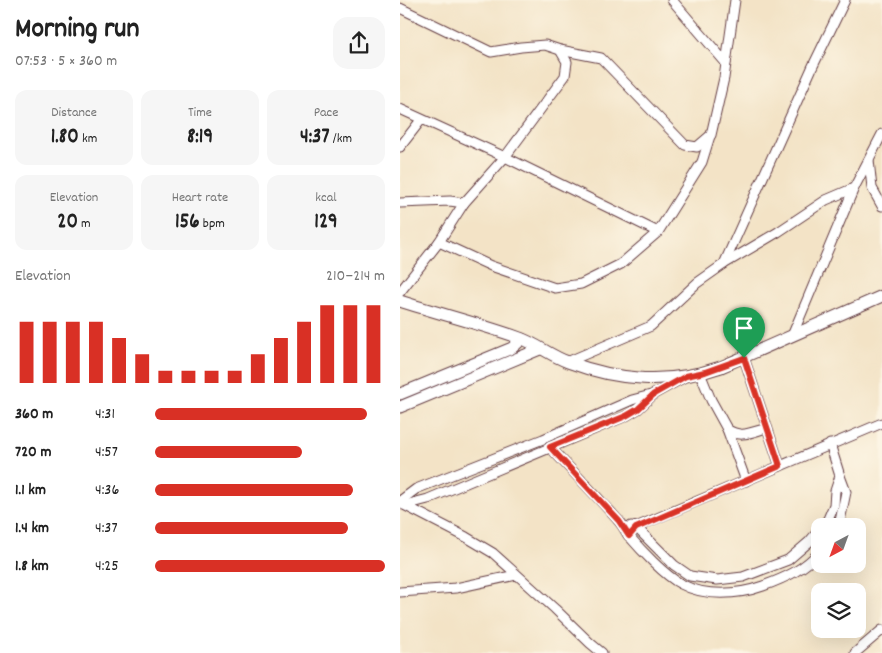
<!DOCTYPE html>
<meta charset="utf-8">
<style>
body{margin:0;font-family:Dekko,sans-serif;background:#f6f6f6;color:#222;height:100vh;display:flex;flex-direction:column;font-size:19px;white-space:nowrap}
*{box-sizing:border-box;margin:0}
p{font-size:16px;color:#767676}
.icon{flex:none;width:28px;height:28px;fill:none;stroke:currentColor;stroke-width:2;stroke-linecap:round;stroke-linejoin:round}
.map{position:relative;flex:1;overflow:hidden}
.drawer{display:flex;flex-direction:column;background:#fff;width:400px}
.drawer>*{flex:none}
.needle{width:32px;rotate:221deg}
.fabs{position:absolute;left:411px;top:518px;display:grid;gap:10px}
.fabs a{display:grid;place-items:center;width:55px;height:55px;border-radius:10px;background:#fff;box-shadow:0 5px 20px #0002;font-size:25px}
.pin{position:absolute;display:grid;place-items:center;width:42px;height:42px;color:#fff;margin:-51px -21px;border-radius:50% 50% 50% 0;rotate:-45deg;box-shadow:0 0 5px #0007}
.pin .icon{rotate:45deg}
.round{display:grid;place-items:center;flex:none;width:52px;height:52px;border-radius:15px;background:#f6f6f6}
.headline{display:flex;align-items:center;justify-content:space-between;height:85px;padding:0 15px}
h1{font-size:28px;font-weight:700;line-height:38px}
.metrics{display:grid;grid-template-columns:repeat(3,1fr);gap:8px;height:85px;padding:5px 15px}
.metrics div{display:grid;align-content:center;border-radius:12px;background:#f6f6f6;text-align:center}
.metrics b{font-size:21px;font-weight:700}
.metrics small{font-size:14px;font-weight:400}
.metrics p{font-size:14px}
.chart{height:140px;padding:10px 15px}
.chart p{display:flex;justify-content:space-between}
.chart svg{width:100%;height:90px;margin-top:5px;stroke:#d93025;stroke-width:6}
ul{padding:0 15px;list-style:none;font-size:16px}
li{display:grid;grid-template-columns:80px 60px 1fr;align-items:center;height:38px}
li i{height:12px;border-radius:6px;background:#d93025}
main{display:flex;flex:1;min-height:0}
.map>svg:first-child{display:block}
</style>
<main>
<section class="drawer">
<div class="headline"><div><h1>Morning run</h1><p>07:53 · 5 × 360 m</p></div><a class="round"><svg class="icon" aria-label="share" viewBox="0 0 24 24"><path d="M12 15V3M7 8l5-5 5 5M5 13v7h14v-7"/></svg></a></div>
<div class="metrics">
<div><p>Distance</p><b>1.80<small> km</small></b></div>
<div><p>Time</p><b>8:19</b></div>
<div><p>Pace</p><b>4:37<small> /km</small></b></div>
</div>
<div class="metrics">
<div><p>Elevation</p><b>20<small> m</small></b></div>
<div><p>Heart rate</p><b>156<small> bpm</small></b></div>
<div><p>kcal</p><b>129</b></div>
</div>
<div class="chart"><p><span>Elevation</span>210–214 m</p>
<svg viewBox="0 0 160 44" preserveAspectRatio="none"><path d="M5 44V14M15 44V14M25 44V14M35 44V14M45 44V22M55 44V30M65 44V38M75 44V38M85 44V38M95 44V38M105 44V30M115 44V22M125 44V14M135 44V6M145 44V6M155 44V6"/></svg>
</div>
<ul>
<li><b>360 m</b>4:31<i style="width:92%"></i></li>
<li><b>720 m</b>4:57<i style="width:64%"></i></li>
<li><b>1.1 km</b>4:36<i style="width:86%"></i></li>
<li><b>1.4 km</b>4:37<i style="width:84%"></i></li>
<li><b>1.8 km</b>4:25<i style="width:100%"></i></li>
</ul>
</section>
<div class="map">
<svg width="482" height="653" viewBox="0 0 482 653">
<rect width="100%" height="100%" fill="#fcf5e5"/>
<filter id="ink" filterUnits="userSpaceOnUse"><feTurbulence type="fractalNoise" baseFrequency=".02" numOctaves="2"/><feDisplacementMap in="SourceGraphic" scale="10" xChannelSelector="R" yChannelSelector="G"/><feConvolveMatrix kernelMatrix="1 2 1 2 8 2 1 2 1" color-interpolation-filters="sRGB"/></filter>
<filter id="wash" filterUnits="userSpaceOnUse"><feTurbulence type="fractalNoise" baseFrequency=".0096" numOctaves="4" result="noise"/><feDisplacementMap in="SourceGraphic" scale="20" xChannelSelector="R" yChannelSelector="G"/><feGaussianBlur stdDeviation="1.12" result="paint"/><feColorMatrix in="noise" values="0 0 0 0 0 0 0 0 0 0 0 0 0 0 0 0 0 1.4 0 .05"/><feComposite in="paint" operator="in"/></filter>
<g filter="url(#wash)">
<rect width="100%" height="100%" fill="#f3e3c6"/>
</g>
<g filter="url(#ink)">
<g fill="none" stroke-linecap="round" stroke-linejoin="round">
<defs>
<g id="minor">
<path d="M272,0l54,63"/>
<path d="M0,8l91,44 30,-5 24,-2 15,5 41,8 84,87 12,2 14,-12 13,-57 11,-78"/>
<path d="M0,109l105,48 153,75"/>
<path d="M0,147l21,-27"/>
<path d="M469,160l3,28 10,18"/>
<path d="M0,203l50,-2 14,2"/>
<path d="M39,242l52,24 64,22 26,-4 40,-20 37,-32 44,-70 8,-26"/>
<path d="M324,264l88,-196 33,-68"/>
<path d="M0,292l39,-50 25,-39 41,-46 60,-81 2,-14 -7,-12"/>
<path d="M392,336l62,-148 28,-54"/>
<path d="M344,358l36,108"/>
<path d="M167,362l84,-36 46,-43 27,-19 54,-32 48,-32 28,-12"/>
<path d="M300,373l11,27 16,29 19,52"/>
<path d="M327,429c14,10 24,3 40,-1"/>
<path d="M150,447c22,24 46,48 67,72 5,5 8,11 11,16 12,14 37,41 53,49 24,13 57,11 82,2 22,-8 42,-17 57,-35"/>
<path d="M0,501l16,-12 127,-50 89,-39 19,-5"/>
<path d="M4,505l62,32 27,16 62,56 35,34 12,10"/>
<path d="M5,505l23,-6 198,-83 12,-7 16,-15 29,-16"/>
<path d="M231,526l5,1 38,38 16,11 27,4 26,-3 45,-17 21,-18 11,-13"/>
<path d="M423,526l5,-7 6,-14 1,-14 5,-15 -10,-32"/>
<path d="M439,526l7,-34 -6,-16"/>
<path d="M229,536l7,-9 246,-104"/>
<path d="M0,592l56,-4 60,-13"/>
<path d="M455,653l27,-23"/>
</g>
<g id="tertiary">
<path d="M0,301c40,13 81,23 120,37 17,6 31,18 48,24 51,19 100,23 153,5l161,-71"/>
<path d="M0,394l112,-46 10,-9"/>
<path d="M0,407l140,-58"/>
</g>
</defs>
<!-- minor casing -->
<use href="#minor" stroke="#633c42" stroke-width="11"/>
<!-- tertiary casing -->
<use href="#tertiary" stroke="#633c42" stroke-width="13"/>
<!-- minor -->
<use href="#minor" stroke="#fff" stroke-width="9"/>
<!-- tertiary -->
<use href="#tertiary" stroke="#fff" stroke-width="11"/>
</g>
</g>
<g fill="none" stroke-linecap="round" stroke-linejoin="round" filter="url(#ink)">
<defs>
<path id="route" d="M344,358l36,108 -144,62 -7,8 -10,-15 -69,-74 76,-31 12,-7 16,-15 32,-18 19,-4z"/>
</defs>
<!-- route casing -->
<use href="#route" stroke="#fff" stroke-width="10"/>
<!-- route -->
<use href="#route" stroke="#d93025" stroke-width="6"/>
</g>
</svg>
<div class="fabs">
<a><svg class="needle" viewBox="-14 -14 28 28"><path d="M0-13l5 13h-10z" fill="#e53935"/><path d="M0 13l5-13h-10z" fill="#767676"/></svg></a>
<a><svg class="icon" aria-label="layers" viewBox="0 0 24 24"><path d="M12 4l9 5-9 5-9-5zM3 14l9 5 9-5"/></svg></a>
</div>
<div class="pin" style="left:344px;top:358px;background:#1e9e55"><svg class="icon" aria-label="arrive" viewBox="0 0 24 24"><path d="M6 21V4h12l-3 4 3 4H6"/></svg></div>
</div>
</main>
